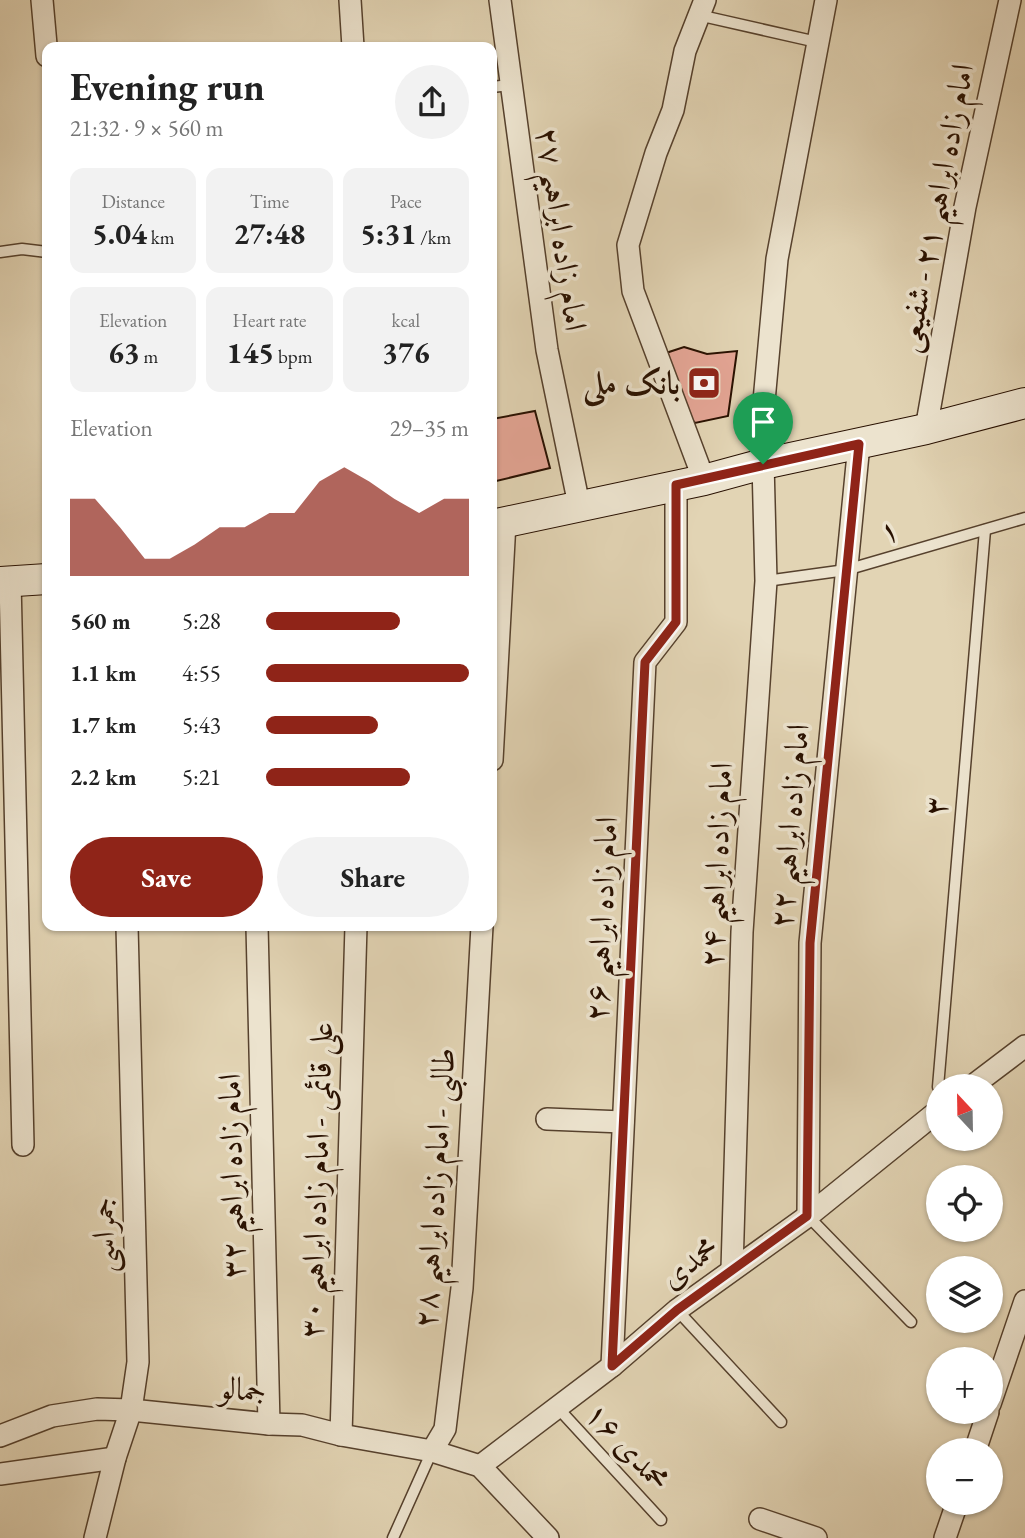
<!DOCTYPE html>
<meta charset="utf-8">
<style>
body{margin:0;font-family:"EB Garamond",Amiri,serif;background:#f2f2f2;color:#222;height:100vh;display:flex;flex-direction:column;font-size:26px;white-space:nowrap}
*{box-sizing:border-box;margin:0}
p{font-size:23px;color:#767676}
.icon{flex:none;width:38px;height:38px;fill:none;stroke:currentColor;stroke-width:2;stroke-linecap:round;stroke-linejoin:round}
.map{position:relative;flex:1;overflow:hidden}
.drawer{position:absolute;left:42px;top:42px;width:455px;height:889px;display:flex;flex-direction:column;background:#fff;border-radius:14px;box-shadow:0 2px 5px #0004}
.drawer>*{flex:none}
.needle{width:46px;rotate:338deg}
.controls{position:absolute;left:926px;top:1074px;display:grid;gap:14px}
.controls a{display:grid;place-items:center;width:77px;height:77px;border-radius:50%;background:#fff;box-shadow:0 2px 5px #0004;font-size:35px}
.pin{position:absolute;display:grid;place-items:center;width:60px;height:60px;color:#fff;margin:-72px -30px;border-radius:50% 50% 50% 0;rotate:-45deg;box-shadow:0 0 7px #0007}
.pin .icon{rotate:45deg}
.round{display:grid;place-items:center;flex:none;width:74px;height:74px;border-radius:37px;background:#f2f2f2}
.head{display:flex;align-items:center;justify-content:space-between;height:119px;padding:0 28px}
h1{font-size:38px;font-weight:700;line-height:52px}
.figures{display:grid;grid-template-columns:repeat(3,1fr);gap:10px;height:119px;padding:7px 28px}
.figures div{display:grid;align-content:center;border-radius:14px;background:#f2f2f2;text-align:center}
.figures b{font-size:30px;font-weight:700}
.figures small{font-size:19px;font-weight:400}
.figures p{font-size:19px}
.chart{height:196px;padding:14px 28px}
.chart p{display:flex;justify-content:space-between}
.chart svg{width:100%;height:126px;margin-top:7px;fill:#8f2418;opacity:.7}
.action{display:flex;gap:14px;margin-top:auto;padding:14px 28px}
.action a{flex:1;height:80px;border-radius:42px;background:#8f2418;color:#fff;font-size:28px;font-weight:700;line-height:80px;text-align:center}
.action a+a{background:#f2f2f2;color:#222}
ul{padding:0 28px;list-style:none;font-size:23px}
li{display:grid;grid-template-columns:112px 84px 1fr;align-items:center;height:52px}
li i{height:18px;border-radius:9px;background:#8f2418}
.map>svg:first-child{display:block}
</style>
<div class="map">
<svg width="1025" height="1538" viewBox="0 0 1025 1538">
<rect width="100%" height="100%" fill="#e2d4b4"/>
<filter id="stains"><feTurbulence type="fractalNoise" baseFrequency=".00286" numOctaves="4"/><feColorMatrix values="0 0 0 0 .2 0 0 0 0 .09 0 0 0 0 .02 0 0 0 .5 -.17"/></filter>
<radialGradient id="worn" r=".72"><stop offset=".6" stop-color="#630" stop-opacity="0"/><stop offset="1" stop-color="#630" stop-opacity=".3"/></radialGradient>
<!-- building -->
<g fill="#e4a595" stroke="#281000" stroke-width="2">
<path d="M684,347l23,7 30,-3 -9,65 -33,7 -11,-12 -18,-58z"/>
<path d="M535,411l15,57 -58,14v-63z"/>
</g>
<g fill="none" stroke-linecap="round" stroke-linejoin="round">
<defs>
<g id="lane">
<path d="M698,15l119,27"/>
<path d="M492,87l18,-2"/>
<path d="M0,252l22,-3 25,3"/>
<path d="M766,581l80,-11 179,-52"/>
<path d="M938,1087l47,-557"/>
<path d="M808,1216l103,106"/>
<path d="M677,1310l104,112"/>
<path d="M557,1407l104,113"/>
<path d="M393,1538l39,-87"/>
</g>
<g id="street">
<path d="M42,0l5,56"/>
<path d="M350,0l3,47"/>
<path d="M500,0l47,350 32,155"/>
<path d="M926,429l39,-222 45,-207"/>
<path d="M704,480l-71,-189 -5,-46 28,-92 17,-43 12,-59 20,-51"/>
<path d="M10,581l13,564"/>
<path d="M492,760l13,-238"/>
<path d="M257,926l12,498"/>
<path d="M971,1087l54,-41"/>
<path d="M547,1119l76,3"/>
<path d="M808,1216l2,-273 49,-499"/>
<path d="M732,1269l10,-337 24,-351 -4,-158 15,-164 49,-259"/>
<path d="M612,1366l33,-704 31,-40v-137"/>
<path d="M990,1404l35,-103"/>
<path d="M341,1435l15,-509"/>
<path d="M0,1436l52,-20 45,-7 34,1 138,14 33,1 39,10 91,16 48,15 68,72"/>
<path d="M432,1451l13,-22 17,-141 20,-362"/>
<path d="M975,1451l13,-39"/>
<path d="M480,1466l132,-100 65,-56 131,-94 130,-105"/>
<path d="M0,1474l115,-16"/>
<path d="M760,1519l56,19"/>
<path d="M95,1538l20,-80 16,-48 7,-48 -11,-436"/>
<path d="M945,1538l12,-35"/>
</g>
<g id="secondary">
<path d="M492,525l212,-45 59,-16 163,-35 99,-26"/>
<path d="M0,582l47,-3"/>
</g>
</defs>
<!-- lane casing -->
<use href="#lane" stroke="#56412d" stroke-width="13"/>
<!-- street casing -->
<use href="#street" stroke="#56412d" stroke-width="24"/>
<!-- secondary casing -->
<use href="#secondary" stroke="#281000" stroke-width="32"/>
<!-- lane -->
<use href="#lane" stroke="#ece3ce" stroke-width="10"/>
<!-- street -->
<use href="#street" stroke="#ece3ce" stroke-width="21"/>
<!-- secondary -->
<use href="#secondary" stroke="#ece3ce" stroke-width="30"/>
</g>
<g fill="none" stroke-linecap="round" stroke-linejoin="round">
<defs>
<path id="route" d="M859,444l-49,499 -3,273 -130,94 -65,56 33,-704 31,-40v-137z"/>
</defs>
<!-- route casing -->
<use href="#route" stroke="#fff" stroke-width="14"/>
<!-- route -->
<use href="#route" stroke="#8f2418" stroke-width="9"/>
</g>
<!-- icons -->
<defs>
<symbol id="bank-square" viewBox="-11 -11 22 22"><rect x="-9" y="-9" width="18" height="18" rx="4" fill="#8f2418" stroke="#ece3ce"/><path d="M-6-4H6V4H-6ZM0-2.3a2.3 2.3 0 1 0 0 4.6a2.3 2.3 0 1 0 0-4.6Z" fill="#fff"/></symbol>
</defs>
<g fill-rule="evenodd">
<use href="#bank-square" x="685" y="364" width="38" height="38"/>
</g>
<g text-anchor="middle" stroke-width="7" stroke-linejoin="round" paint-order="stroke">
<!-- street labels -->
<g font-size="32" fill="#281000" stroke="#ece3ce">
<text transform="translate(935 208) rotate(-79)" y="11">امام زاده ابراهیم ۲۱ - شفیعی</text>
<text transform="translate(562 229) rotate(82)" y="11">امام زاده ابراهیم ۲۷</text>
<text transform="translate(889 530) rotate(-16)" y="11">۱</text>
<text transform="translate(935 806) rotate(-85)" y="11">۳</text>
<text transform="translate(789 826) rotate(-85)" y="11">امام زاده ابراهیم ۲۲</text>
<text transform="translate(716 865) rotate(-87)" y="11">امام زاده ابراهیم ۲۴</text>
<text transform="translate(601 919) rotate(-87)" y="11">امام زاده ابراهیم ۲۶</text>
<text transform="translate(231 1176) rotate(-91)" y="11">امام زاده ابراهیم ۳۲</text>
<text transform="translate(316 1180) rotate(-88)" y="11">علی قائمی - امام زاده ابراهیم ۳۰</text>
<text transform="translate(434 1188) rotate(-86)" y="11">طالبی - امام زاده ابراهیم ۲۸</text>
<text transform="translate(103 1235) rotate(-91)" y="11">جمراسی</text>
<text transform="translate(689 1262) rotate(-37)" y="11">محمدی</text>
<text transform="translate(243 1389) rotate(5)" y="11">جمالو</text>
<text transform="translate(628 1446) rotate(47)" y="11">محمدی ۱۶</text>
</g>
<!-- poi labels -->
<g font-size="32" font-weight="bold" fill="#281000" stroke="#ece3ce" text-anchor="end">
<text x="680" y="394">بانک ملی</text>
</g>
</g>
<rect width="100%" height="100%" filter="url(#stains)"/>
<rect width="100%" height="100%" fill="url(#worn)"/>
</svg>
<div class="controls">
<a><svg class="needle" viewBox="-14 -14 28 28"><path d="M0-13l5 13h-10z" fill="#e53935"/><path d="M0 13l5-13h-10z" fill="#767676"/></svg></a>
<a><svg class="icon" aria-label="locate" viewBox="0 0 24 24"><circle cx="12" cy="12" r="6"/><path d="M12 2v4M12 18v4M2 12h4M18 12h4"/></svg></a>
<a><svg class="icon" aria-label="layers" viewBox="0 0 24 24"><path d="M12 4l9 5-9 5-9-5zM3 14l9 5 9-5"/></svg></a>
<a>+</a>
<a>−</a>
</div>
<div class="pin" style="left:763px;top:464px;background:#1e9e55"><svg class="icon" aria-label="arrive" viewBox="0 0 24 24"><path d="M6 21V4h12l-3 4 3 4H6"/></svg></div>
<section class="drawer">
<div class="head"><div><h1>Evening run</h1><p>21:32 · 9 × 560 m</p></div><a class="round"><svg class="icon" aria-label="share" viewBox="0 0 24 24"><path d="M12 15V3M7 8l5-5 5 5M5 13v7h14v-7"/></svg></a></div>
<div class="figures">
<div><p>Distance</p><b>5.04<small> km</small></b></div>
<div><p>Time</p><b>27:48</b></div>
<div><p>Pace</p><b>5:31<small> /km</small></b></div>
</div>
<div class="figures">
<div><p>Elevation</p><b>63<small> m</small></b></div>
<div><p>Heart rate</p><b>145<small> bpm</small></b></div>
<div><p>kcal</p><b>376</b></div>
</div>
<div class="chart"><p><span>Elevation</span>29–35 m</p>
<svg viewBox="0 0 160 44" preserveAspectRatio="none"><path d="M0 44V17L10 17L20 27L30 38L40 38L50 33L60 27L70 27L80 22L90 22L100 11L110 6L120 11L130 17L140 22L150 17L160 17V44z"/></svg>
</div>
<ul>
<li><b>560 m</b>5:28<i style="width:66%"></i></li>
<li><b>1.1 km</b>4:55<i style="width:100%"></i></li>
<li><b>1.7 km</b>5:43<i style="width:55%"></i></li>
<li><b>2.2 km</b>5:21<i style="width:71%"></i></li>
</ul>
<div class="action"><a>Save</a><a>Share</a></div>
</section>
</div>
